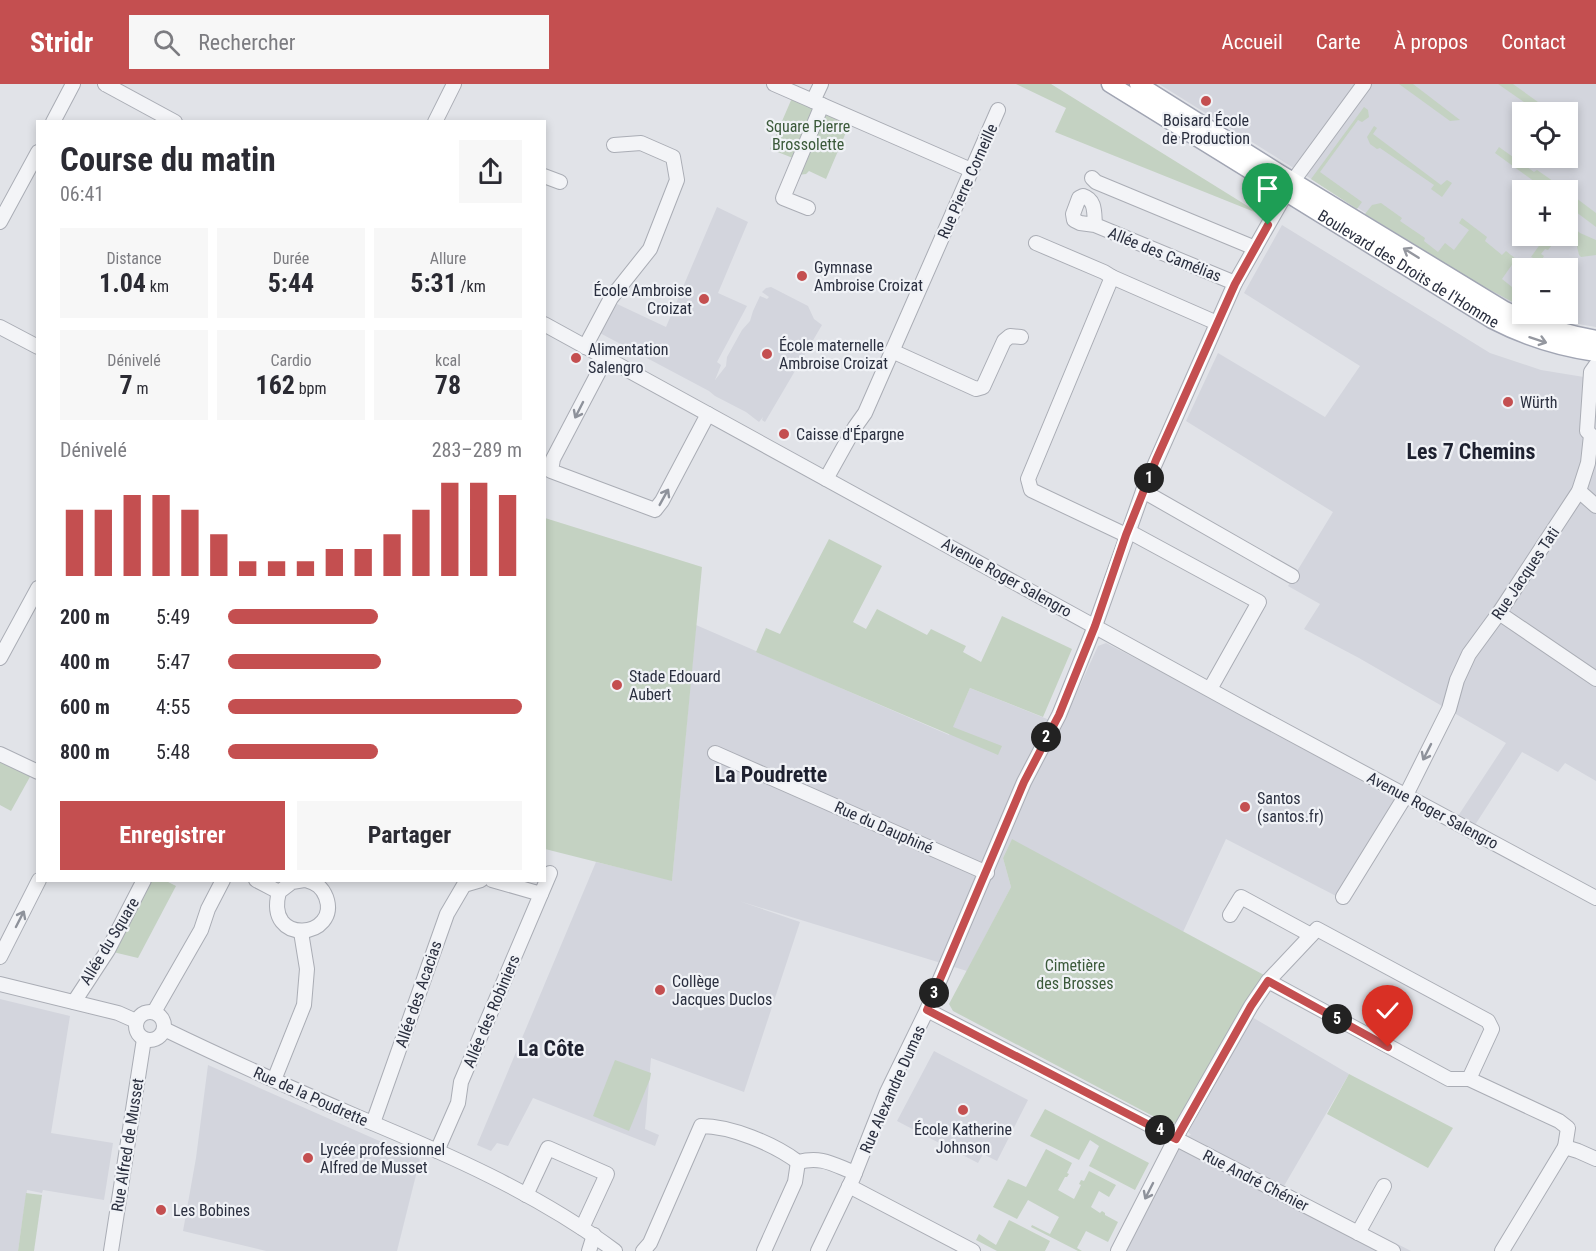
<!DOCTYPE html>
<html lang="fr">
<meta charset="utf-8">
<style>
body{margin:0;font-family:"Roboto Condensed",sans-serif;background:#f7f7f7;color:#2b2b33;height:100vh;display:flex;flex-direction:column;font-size:22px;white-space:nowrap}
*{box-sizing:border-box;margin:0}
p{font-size:20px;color:#7c7c81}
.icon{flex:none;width:33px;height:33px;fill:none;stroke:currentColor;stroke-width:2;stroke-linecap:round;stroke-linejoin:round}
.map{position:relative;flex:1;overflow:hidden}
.side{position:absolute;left:36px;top:36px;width:510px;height:762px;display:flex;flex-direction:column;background:#fff;border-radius:0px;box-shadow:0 3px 9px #0003}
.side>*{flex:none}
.controls{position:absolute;left:1512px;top:18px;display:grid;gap:12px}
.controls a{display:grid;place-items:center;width:66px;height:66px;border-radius:0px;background:#fff;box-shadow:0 3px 9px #0003;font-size:30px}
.pin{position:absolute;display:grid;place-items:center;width:51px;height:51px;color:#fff;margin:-62px -26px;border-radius:50% 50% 50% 0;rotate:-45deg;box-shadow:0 0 6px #0007}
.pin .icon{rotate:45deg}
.km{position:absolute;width:30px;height:30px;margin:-15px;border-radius:50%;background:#222;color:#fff;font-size:16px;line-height:30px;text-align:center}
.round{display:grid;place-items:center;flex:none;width:63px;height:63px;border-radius:0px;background:#f7f7f7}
.head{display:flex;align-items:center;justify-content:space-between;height:102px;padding:0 24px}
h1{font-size:33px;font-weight:700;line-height:45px}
.figures{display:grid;grid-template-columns:repeat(3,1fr);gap:9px;height:102px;padding:6px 24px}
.figures div{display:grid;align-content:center;border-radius:0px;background:#f7f7f7;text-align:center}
.figures b{font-size:26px;font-weight:700}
.figures small{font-size:16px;font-weight:400}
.figures p{font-size:16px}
.chart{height:168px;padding:12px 24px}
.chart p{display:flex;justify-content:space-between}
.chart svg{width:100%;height:108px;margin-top:6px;stroke:#c44f50;stroke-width:6}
.primary-button{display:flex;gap:12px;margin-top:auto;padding:12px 24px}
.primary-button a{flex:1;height:69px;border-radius:0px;background:#c44f50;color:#fff;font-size:24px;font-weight:700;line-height:69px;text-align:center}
.primary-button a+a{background:#f7f7f7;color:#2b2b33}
ul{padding:0 24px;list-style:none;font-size:20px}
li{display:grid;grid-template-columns:96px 72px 1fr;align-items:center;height:45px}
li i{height:15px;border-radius:8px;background:#c44f50}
header{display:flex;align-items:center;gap:36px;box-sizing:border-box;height:84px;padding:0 30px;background:#c44f50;color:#fff}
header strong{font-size:28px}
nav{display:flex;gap:33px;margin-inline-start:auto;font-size:21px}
.search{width:420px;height:54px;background:#f7f7f7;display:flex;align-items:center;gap:15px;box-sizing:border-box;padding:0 21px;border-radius:0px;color:#7c7c81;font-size:22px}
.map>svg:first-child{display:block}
</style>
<header>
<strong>Stridr</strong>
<div class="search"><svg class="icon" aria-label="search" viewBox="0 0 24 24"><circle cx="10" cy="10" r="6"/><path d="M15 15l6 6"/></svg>Rechercher</div>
<nav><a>Accueil</a><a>Carte</a><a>À propos</a><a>Contact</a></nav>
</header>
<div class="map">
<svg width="1596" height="1167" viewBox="0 0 1596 1167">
<rect width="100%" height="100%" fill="#e1e3e8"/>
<!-- built -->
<g fill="#d3d5dd" fill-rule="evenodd">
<path d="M1159,0h437v243l-36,-6 -23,-7h31v-46h-46v39l-15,-6zM1522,28h46v46h-46zM1522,106h46v46h-46z"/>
<path d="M717,123l31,15 -30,71 29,13 -30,56 4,3 -6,15 11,-14 1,-9 15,-27 8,-9 3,-10 7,-15 7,3 2,-2 -7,-5 4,-4 5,-1 37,19 6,13 8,6 -57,97 -3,-2 1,-3 -4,5 -13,-10 -31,-16 -6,-5 -111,-59 17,-29 51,24z"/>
<path d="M1282,141l208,128 51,17 55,9v402l-31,-18 -7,9 -36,-20 -47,73 -17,-9 48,-73 -147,-85 -55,-29 16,-25 -32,-18 45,-74 -147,-91 32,-68 107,64 35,-51 -116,-73z"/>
<path d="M696,541l253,110 21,-47 92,37 36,-79 8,-3 125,65 164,92 -57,97 -112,-58 -43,93 -171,-92 -9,18 8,29 -44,84 -228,-70 61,21 -56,170 -93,-34 -6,71 14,6 -4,11 -122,-48 -25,48 -11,-3 -6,8 -14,-6 119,-283 76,18z"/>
<path d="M0,915l70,17 -19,117 62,10 -9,57 -61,-10 -1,3 -15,-3 -9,61h-18z"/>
<path d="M1240,926l109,64 -65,112 127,65h-294l59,-112 15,-4 -12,-13z"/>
<path d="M934,967l94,49 -31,61 -14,-7 -5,9 -81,-42z"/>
<path d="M208,981l212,94 -23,92h-131l-83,-20 13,-73z"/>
</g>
<!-- green -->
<g fill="#c4d2c2">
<path d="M1016,0h35l211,131 -207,-83 11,-24z"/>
<path d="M1399,0h14l47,36 -10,1z"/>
<path d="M1498,0h15l39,28h-14z"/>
<path d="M792,14l58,25 -24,56 -17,-8 -3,3 -8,1 5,-13 -33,-13z"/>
<path d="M1364,23l4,3 1,7 -7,5 -4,-2 -38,52 42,30 -5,7 -46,-30z"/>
<path d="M1374,42l3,2 -4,6 68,51 6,-5 5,3 -10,14 -11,-8 3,-4 -54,-37 -3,1 -7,-5 -3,-7z"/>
<path d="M1499,63l35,25 3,-2 29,20h-20l-51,-37z"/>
<path d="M1568,108l28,21v14l-28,-21z"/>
<path d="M1381,119l21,15 -2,3 25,17 -1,3 14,11 7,-9 9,7 15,-20 -10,-7 3,-5 25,19 -2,4 17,14 4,-4 10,8 -14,20 20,16v12l-45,-24 -112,-69 7,-9z"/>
<path d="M1568,139l12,10 16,7v15l-15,2 -2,-2 -3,-13 -12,-6 -8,4 -8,10 -3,-1 -4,5 3,2 -3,5 -10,-4 15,-21h22z"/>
<path d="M545,434l157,49 -30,314 -127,-32z"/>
<path d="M829,455l53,27 -29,56 13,7 11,-20 50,26 4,-6 35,17 -3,6 18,10 21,-46 70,33 -29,68 -73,-29 -17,39 49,19 -4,9 -242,-103 10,-24 14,6z"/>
<path d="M0,674l31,17 -20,36 -11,-6z"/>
<path d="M1012,755l252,136 -24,35 -61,112 -11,2 -215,-113 -4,-7 62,-117 -8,-29z"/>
<path d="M150,797h16l10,5 -38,72 -25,-6z"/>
<path d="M615,976l36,13 -1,6 -21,52 -36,-15z"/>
<path d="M1349,990l104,54 -25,40 -101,-54z"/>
<path d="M1045,1025l104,54 -14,27 -46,-24 10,-20 -9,-6 -11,20 -49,-24z"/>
<path d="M1046,1065l26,14 -5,10 2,1 -2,3h-2l-7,13 16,9 7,-14 -2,-1 2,-4 3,1 5,-10 27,14 -7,12 -10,-6 -8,16 9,6 2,-2 3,2v2l13,7 -10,20 -22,-11 -9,17 5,3h-4l-47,-24 1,-2 18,9 9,-17 -31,-17 -11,19 -24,-12 15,-28 18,8z"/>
<path d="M26,1109l16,2 -8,56h-16z"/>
<path d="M1009,1136l41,21 -5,10h-48l-21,-11 3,-6 17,11z"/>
</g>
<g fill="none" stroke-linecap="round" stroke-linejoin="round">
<defs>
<g id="minor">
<path d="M105,0l70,38"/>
<path d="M774,0l197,86"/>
<path d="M813,17l8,-17"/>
<path d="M53,38l20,-38"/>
<path d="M435,38l19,-38"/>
<path d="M544,92l16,6"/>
<path d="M1092,94l4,4 159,66"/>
<path d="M808,124l-25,-10 39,-93"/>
<path d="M0,138l38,-70"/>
<path d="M1095,141c-1,-12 1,-25 -12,-29l-4,2 -6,16 1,6 6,3 15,2 140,58"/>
<path d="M1036,159l68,29 8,5"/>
<path d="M544,240l699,384 353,190"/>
<path d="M0,243l38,20"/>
<path d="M585,263l26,-49 39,-49 27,-69 -4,-23 -32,-14 -27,2"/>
<path d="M892,267l84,38 7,-2 21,-46 6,-5 11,1"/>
<path d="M606,274l-53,101 -2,12 104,39 7,-9 46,-87"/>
<path d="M826,395l29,-52 10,-14 133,-303"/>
<path d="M1143,407l149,85"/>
<path d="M1579,407l17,15"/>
<path d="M1128,447l131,71 -49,87"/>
<path d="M1126,451l-95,-45 -3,-11 84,-202 105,46"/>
<path d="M1499,529l97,66"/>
<path d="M0,574l38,-70"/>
<path d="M715,669l272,120"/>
<path d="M0,670l38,18"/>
<path d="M256,796l23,12"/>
<path d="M304,796l-12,2 -13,10c-15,55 62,46 47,5 -4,-10 -10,-14 -20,-17"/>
<path d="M492,796l49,14"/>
<path d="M1343,813l63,-102 43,-86 8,-29 12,-26 30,-41 80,-122 9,-28 3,-28 -4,-4 4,-59 5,-7"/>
<path d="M1230,831l11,-18 70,38"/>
<path d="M0,873l39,-77"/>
<path d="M1268,897l181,98h20l90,42 9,7 -3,19"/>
<path d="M0,900l118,29 18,8"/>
<path d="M74,918l34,-52 36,-70"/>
<path d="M927,926l466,241"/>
<circle cx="150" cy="942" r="14"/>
<path d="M154,928l47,-82 7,-21 15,-29"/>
<path d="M164,945c64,31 129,60 194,88 89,37 179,76 257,134"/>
<path d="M274,996l30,-75 3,-36 -6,-37"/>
<path d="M373,1039l74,-209 17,-29 17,-5"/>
<path d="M437,1067l21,-48 3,-21 89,-209"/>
<path d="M849,1102l124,65"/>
<path d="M526,1111l22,-47 59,26 -25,54"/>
<path d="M1358,1149l26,-47"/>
<path d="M111,1167l33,-212"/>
<path d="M589,1167l5,-16"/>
<path d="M643,1167l7,-8 51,-117c30,0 73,18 97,36 24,-6 34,2 57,11"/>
<path d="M764,1167l31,-69 3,-20"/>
<path d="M818,1167l35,-73 34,-86 40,-82 97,-228 35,-67 36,-89 48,-135 92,-208 58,-102 71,-97"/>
<path d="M1118,1167l62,-121 71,-124 17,-25 49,-52 171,92 4,8 -23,50"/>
<path d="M1502,1167l63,-104 13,4 18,8"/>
</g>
<g id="major">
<path id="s1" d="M1110,0l382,236c33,17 67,28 104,33"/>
<path d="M1138,0l140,88 227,138c29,14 59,23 91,29"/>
</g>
</defs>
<!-- minor casing -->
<use href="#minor" stroke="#aaadb5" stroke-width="16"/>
<!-- major casing -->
<use href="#major" stroke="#a1a5b3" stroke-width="19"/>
<!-- minor -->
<use href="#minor" stroke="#f3f4f7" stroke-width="14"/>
<!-- major -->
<use href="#major" stroke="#fff" stroke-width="16"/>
</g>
<!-- one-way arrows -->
<defs><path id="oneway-shaft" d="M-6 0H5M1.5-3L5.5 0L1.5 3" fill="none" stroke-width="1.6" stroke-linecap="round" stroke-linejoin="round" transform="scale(1.5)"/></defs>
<g stroke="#94979f">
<use href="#oneway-shaft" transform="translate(1411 169) rotate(-148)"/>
<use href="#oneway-shaft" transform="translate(1538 256) rotate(18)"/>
</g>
<g stroke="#8e929b">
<use href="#oneway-shaft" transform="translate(579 326) rotate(117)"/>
<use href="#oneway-shaft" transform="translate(664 413) rotate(-61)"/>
<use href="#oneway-shaft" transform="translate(1427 668) rotate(117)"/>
<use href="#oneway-shaft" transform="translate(20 835) rotate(-63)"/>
<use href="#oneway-shaft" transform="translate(1149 1107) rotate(117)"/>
</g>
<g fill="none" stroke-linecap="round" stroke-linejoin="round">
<defs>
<path id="route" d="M1268,141l-33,59 -79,176 -30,75 -31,91 -36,89 -35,67 -97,228 249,129 75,-133 17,-25 120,66"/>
</defs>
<!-- route casing -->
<use href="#route" stroke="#fff" stroke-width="12"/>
<!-- route -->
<use href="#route" stroke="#c44f50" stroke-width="8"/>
</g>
<!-- markers -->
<g fill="#c44f50" stroke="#f0f2f6" stroke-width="2">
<circle cx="1206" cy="17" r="6"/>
<circle cx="802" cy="192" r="6"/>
<circle cx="704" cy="215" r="6"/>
<circle cx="767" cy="270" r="6"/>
<circle cx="576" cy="274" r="6"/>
<circle cx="1508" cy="318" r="6"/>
<circle cx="784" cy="350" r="6"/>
<circle cx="617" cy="601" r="6"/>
<circle cx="1245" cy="723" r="6"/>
<circle cx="660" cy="906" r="6"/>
<circle cx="963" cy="1026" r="6"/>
<circle cx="308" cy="1074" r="6"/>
<circle cx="161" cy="1126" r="6"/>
</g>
<g text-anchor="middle" stroke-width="4.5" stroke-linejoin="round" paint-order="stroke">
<!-- poi labels -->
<g font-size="16" fill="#2a2f3f" stroke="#f0f2f6" text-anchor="start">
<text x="1206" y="42" text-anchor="middle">Boisard École<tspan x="1206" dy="18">de Production</tspan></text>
<text x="814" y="189">Gymnase<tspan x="814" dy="18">Ambroise Croizat</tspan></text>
<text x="692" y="212" text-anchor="end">École Ambroise<tspan x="692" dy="18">Croizat</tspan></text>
<text x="779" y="267">École maternelle<tspan x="779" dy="18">Ambroise Croizat</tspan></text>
<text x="588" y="271">Alimentation<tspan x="588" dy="18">Salengro</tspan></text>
<text x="1520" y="324">Würth</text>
<text x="796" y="356">Caisse d'Épargne</text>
<text x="629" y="598">Stade Edouard<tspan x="629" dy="18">Aubert</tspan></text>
<text x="1257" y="720">Santos<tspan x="1257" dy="18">(santos.fr)</tspan></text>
<text x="672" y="903">Collège<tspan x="672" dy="18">Jacques Duclos</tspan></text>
<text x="963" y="1051" text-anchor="middle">École Katherine<tspan x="963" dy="18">Johnson</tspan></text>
<text x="320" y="1071">Lycée professionnel<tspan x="320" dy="18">Alfred de Musset</tspan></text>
<text x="173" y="1132">Les Bobines</text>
</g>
<!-- park labels -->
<g font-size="16" fill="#3a5939" stroke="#f0f2f6">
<text x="808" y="48">Square Pierre<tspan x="808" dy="18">Brossolette</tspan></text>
<text x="1075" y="887">Cimetière<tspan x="1075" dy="18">des Brosses</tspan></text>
</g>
<!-- street labels -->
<g font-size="16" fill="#2a2f3f" stroke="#f0f2f6">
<text transform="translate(967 97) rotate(-66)" y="6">Rue Pierre Corneille</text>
<text transform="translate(1165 170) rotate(22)" y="6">Allée des Camélias</text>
<text dy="6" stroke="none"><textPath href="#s1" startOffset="351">Boulevard des Droits de l'Homme</textPath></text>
<text transform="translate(1525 489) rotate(-56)" y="6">Rue Jacques Tati</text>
<text transform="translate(1007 493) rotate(29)" y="6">Avenue Roger Salengro</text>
<text transform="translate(1433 726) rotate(28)" y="6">Avenue Roger Salengro</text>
<text transform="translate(884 743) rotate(24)" y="6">Rue du Dauphiné</text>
<text transform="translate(109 857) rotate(-59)" y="6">Allée du Square</text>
<text transform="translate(418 910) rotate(-71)" y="6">Allée des Acacias</text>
<text transform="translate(491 927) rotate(-67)" y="6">Allée des Robiniers</text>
<text transform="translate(892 1005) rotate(-66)" y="6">Rue Alexandre Dumas</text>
<text transform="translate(311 1012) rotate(24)" y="6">Rue de la Poudrette</text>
<text transform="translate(127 1061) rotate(-81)" y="6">Rue Alfred de Musset</text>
<text transform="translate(1256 1096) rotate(27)" y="6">Rue André Chénier</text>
</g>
<!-- district labels -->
<g font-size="22" font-weight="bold" fill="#1d202f" stroke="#f0f2f6">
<text x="1471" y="375">Les 7 Chemins</text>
<text x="771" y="698">La Poudrette</text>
<text x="551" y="972">La Côte</text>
</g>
</g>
</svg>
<div class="controls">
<a><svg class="icon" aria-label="locate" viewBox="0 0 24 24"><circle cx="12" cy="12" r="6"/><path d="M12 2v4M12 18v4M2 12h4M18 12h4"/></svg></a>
<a>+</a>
<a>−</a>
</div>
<div class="pin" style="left:1268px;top:141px;background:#1e9e55"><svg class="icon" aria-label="arrive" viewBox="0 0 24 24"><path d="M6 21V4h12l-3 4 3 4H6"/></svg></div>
<div class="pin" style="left:1388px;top:963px;background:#d93025"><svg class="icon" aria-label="check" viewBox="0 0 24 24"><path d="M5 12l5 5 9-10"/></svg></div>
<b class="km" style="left:1149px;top:394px">1</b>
<b class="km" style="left:1046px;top:653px">2</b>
<b class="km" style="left:934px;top:909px">3</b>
<b class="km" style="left:1160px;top:1046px">4</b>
<b class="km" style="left:1337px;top:935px">5</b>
<section class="side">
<div class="head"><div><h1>Course du matin</h1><p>06:41</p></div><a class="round"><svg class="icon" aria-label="share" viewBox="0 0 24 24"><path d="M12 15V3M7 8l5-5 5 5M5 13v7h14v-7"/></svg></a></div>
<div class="figures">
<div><p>Distance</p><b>1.04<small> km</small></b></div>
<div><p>Durée</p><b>5:44</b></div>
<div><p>Allure</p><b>5:31<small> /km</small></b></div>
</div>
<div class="figures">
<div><p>Dénivelé</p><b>7<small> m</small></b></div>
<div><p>Cardio</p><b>162<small> bpm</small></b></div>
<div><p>kcal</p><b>78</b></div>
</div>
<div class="chart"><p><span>Dénivelé</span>283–289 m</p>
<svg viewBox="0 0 160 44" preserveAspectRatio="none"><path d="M5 44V17M15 44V17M25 44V11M35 44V11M45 44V17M55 44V27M65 44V38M75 44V38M85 44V38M95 44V33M105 44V33M115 44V27M125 44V17M135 44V6M145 44V6M155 44V11"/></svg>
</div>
<ul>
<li><b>200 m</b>5:49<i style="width:51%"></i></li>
<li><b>400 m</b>5:47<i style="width:52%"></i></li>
<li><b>600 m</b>4:55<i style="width:100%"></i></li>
<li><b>800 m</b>5:48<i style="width:51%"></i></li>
</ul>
<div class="primary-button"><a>Enregistrer</a><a>Partager</a></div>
</section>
</div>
